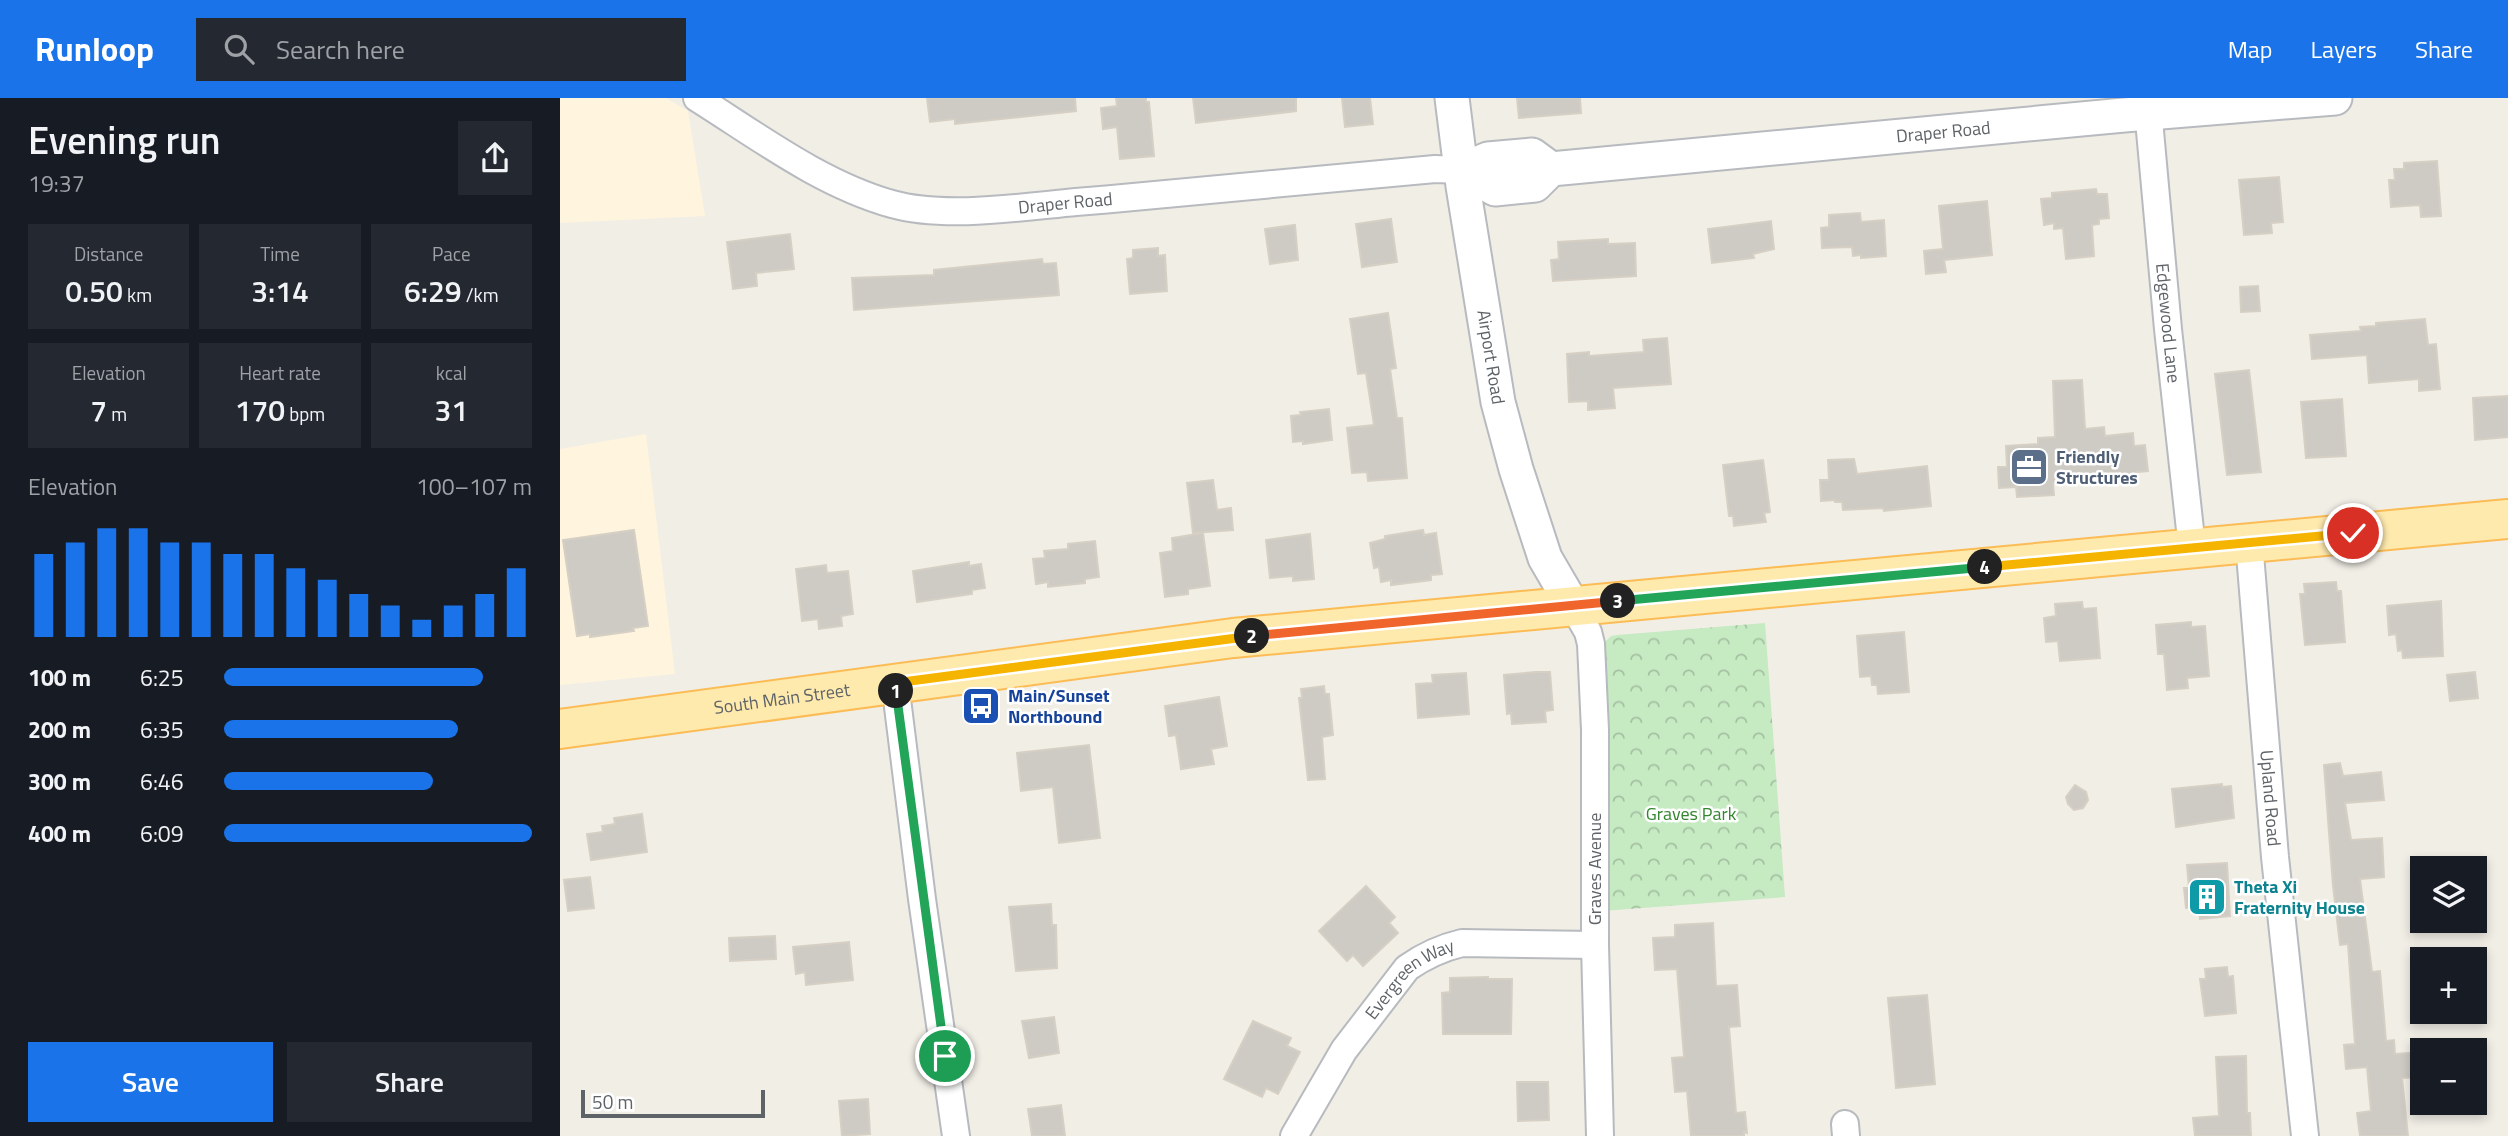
<!DOCTYPE html>
<meta charset="utf-8">
<style>
body{margin:0;font-family:"Titillium Web",sans-serif;background:#242831;color:#f1f3f6;height:100vh;display:flex;flex-direction:column;font-size:26px;white-space:nowrap}
*{box-sizing:border-box;margin:0}
p{font-size:23px;color:#9ea1a6}
.icon{flex:none;width:38px;height:38px;fill:none;stroke:currentColor;stroke-width:2;stroke-linecap:round;stroke-linejoin:round}
.map{position:relative;flex:1;overflow:hidden}
.panel{display:flex;flex-direction:column;background:#171b24;width:560px}
.panel>*{flex:none}
.buttons{position:absolute;left:1850px;top:758px;display:grid;gap:14px}
.buttons a{display:grid;place-items:center;width:77px;height:77px;border-radius:0px;background:#171b24;box-shadow:0 4px 10px #0003;font-size:35px}
.scale{position:absolute;left:21px;bottom:18px;width:184px;box-sizing:border-box;padding-left:7px;border:4px solid #5e6368;border-top:0;font-size:19px;line-height:24px;white-space:nowrap;color:#5e6368;-webkit-text-stroke:5px #fff;paint-order:stroke}
.pin{position:absolute;display:grid;place-items:center;width:60px;height:60px;color:#fff;margin:-30px;border:4px solid #fff;border-radius:50%;box-shadow:0 2px 7px #0007}
.km{position:absolute;width:35px;height:35px;margin:-18px;border-radius:50%;background:#222;color:#fff;font-size:19px;line-height:35px;text-align:center}
.round{display:grid;place-items:center;flex:none;width:74px;height:74px;border-radius:0px;background:#242831}
.summary{display:flex;align-items:center;justify-content:space-between;height:119px;padding:0 28px}
h1{font-size:38px;font-weight:600;line-height:52px}
.metrics{display:grid;grid-template-columns:repeat(3,1fr);gap:10px;height:119px;padding:7px 28px}
.metrics div{display:grid;align-content:center;border-radius:0px;background:#242831;text-align:center}
.metrics b{font-size:30px;font-weight:600}
.metrics small{font-size:19px;font-weight:400}
.metrics p{font-size:19px}
.chart{height:196px;padding:14px 28px}
.chart p{display:flex;justify-content:space-between}
.chart svg{width:100%;height:126px;margin-top:7px;stroke:#1a73e8;stroke-width:6}
.action{display:flex;gap:14px;margin-top:auto;padding:14px 28px}
.action a{flex:1;height:80px;border-radius:0px;background:#1a73e8;color:#fff;font-size:28px;font-weight:600;line-height:80px;text-align:center}
.action a+a{background:#242831;color:#f1f3f6}
ul{padding:0 28px;list-style:none;font-size:23px}
li{display:grid;grid-template-columns:112px 84px 1fr;align-items:center;height:52px}
li i{height:18px;border-radius:9px;background:#1a73e8}
header{display:flex;align-items:center;gap:42px;box-sizing:border-box;height:98px;padding:0 35px;background:#1a73e8;color:#fff}
header strong{font-size:33px}
nav{display:flex;gap:38px;margin-inline-start:auto;font-size:24px}
.search{width:490px;height:63px;background:#242831;display:flex;align-items:center;gap:18px;box-sizing:border-box;padding:0 24px;border-radius:0px;color:#9ea1a6;font-size:26px}
main{display:flex;flex:1;min-height:0}
.map>svg:first-child{display:block}
</style>
<header>
<strong>Runloop</strong>
<div class="search"><svg class="icon" aria-label="search" viewBox="0 0 24 24"><circle cx="10" cy="10" r="6"/><path d="M15 15l6 6"/></svg>Search here</div>
<nav><a>Map</a><a>Layers</a><a>Share</a></nav>
</header>
<main>
<section class="panel">
<div class="summary"><div><h1>Evening run</h1><p>19:37</p></div><a class="round"><svg class="icon" aria-label="share" viewBox="0 0 24 24"><path d="M12 15V3M7 8l5-5 5 5M5 13v7h14v-7"/></svg></a></div>
<div class="metrics">
<div><p>Distance</p><b>0.50<small> km</small></b></div>
<div><p>Time</p><b>3:14</b></div>
<div><p>Pace</p><b>6:29<small> /km</small></b></div>
</div>
<div class="metrics">
<div><p>Elevation</p><b>7<small> m</small></b></div>
<div><p>Heart rate</p><b>170<small> bpm</small></b></div>
<div><p>kcal</p><b>31</b></div>
</div>
<div class="chart"><p><span>Elevation</span>100–107 m</p>
<svg viewBox="0 0 160 44" preserveAspectRatio="none"><path d="M5 44V15M15 44V11M25 44V6M35 44V6M45 44V11M55 44V11M65 44V15M75 44V15M85 44V20M95 44V24M105 44V29M115 44V33M125 44V38M135 44V33M145 44V29M155 44V20"/></svg>
</div>
<ul>
<li><b>100 m</b>6:25<i style="width:84%"></i></li>
<li><b>200 m</b>6:35<i style="width:76%"></i></li>
<li><b>300 m</b>6:46<i style="width:68%"></i></li>
<li><b>400 m</b>6:09<i style="width:100%"></i></li>
</ul>
<div class="action"><a>Save</a><a>Share</a></div>
</section>
<div class="map">
<svg width="1948" height="1038" viewBox="0 0 1948 1038">
<defs>
<pattern id="park-crowns" width="20" height="18" patternUnits="userSpaceOnUse" patternTransform="scale(1.75)"><rect width="20" height="18" fill="#c6eac2"/><path d="M2 6a3 3 0 1 1 6 0M12 15a3 3 0 1 1 6 0" fill="none" stroke="#a4c1a1"/></pattern>
</defs>
<rect width="100%" height="100%" fill="#f1eee6"/>
<!-- commercial -->
<g fill="#fff4de">
<path d="M0,0h106l22,13 17,105 -145,7z"/>
<path d="M86,336l29,240 -115,11v-236z"/>
</g>
<!-- park -->
<path fill="url(#park-crowns)" d="M1205,525l20,274 -182,14 1,-268 7,-7 6,-1z"/>
<!-- building -->
<g fill="#cecbc5" stroke="#d6cfc4" stroke-width="2">
<path d="M367,0h148l1,13 -121,13v-5l-25,3z"/>
<path d="M556,0h30v4h3l5,54 -34,3 -3,-32 -14,2 -2,-21 16,-2z"/>
<path d="M633,0h103v13l-100,12z"/>
<path d="M782,0h28l3,26 -28,3z"/>
<path d="M957,0h63l1,15 -62,5z"/>
<path d="M1877,63l4,55 -20,1 -1,-12 -29,2 -2,-27h6l-1,-11h10v-6z"/>
<path d="M1719,79l4,45 -12,1 1,10 -28,2 -5,-55z"/>
<path d="M1536,91l1,5h10l2,24 -10,1v5l-7,1 2,31 -28,3 -3,-31 -9,1v-6l-10,2 -3,-26 11,-1v-5z"/>
<path d="M1427,103l5,54 -48,5 2,12 -20,2 -2,-23 19,-2 -4,-43z"/>
<path d="M1300,115l1,9 23,-2 2,36 -25,2v-3l-8,1 -1,-9 -30,1 -1,-20 8,-1v-12z"/>
<path d="M831,121l6,43 -35,5 -6,-43z"/>
<path d="M1211,123l3,28 -21,5 1,4 -42,5 -4,-34z"/>
<path d="M735,127l3,35 -28,4 -5,-35z"/>
<path d="M230,136l4,35 -38,4 1,13 -24,3 -6,-47z"/>
<path d="M1048,141v5l27,-1 1,33 -83,5 -2,-21 8,-1 -1,-17z"/>
<path d="M598,150v8l7,-1 2,36 -37,3 -3,-35 6,-1v-8z"/>
<path d="M482,161l1,5 13,-1 3,32 -205,15 -2,-32 82,-3v-5z"/>
<path d="M1698,188l2,25 -19,1 -1,-25z"/>
<path d="M828,215l8,55 -6,1 7,49h5l5,60 -39,3 -1,-9 -15,1 -5,-45 27,-3 -8,-52 -8,1 -8,-55z"/>
<path d="M1865,221l3,26 8,-1 4,45 -21,2v-12l-50,4 -2,-28 -55,4 -2,-24 51,-4 -1,-4 16,-1v-3z"/>
<path d="M1107,240l4,46 -58,4 2,20 -27,2v-9l-19,1 -2,-48 22,-2v4l55,-4 -1,-12z"/>
<path d="M1689,272l12,102 -34,3 -12,-101z"/>
<path d="M1522,282l3,49 19,-2 1,9 28,-3 1,13 11,-1 3,26 -11,1v4l-84,8 1,11 -37,2 -1,-10 -17,1 -1,-21h9l-1,-21 32,-2v-6l17,-1 -2,-56z"/>
<path d="M1948,298v41l-33,3 -2,-42z"/>
<path d="M1782,301l4,57 -40,2 -5,-56z"/>
<path d="M769,311l3,31 -29,4v-3l-10,1 -2,-26 10,-1 -1,-3z"/>
<path d="M1294,361l3,15 70,-8 4,40 -47,5 -1,-3 -40,2 -1,-8h-7v-2l-14,1 -1,-21h9l-1,-20z"/>
<path d="M1203,362l7,52 -6,1 2,9 -32,4 -1,-10h-4l-6,-51z"/>
<path d="M653,382l4,30 14,-2 2,22 -40,3 -6,-50z"/>
<path d="M74,432l14,96 -15,2 1,3 -44,6v-3l-13,2 -14,-96z"/>
<path d="M863,432l1,5 12,-2 6,41 -11,1v5l-40,5v-5l-10,2 -2,-15 -5,1 -4,-25 15,-4v-3z"/>
<path d="M643,435l7,53 -22,3v5l-23,3 -5,-44 13,-2 -1,-13z"/>
<path d="M750,436l4,45 -21,2v-5l-23,2 -4,-38z"/>
<path d="M535,443l4,36 -14,2v4l-37,4v-5l-12,2 -3,-25 12,-1 -1,-7 24,-2v-5z"/>
<path d="M409,464v4l12,-2 4,24 -13,2v4l-55,8 -4,-31z"/>
<path d="M266,467l1,8 21,-2 5,43 -12,2 1,10 -23,3 -1,-10 -16,2 -6,-52z"/>
<path d="M1776,484l1,9h4l4,51 -40,3 -5,-51h5l-1,-10z"/>
<path d="M1881,503l2,55 -40,2 -1,-8 -4,1 -2,-17 -7,1 -2,-29z"/>
<path d="M1522,504l1,7 13,-1 4,50 -40,3 -2,-20 -12,1 -2,-24 12,-2 -1,-12z"/>
<path d="M1631,524v5l14,-1 4,50 -22,2 1,10 -21,2 -3,-36h-6l-2,-29z"/>
<path d="M1344,534l5,60 -31,2 -1,-9h-5l-1,-9 -11,1 -3,-41z"/>
<path d="M976,574h14l3,38 -8,1 1,11 -34,2 -1,-11 -4,1 -3,-39z"/>
<path d="M1915,574l3,26 -28,3 -3,-26z"/>
<path d="M906,575l3,41 -51,4 -2,-34 17,-1 -1,-8z"/>
<path d="M764,588l1,8h4l4,41 -11,2 3,42 -17,1 -9,-82h3l-1,-9z"/>
<path d="M659,599l8,49 -16,3 3,15 -33,5 -5,-34 -7,1 -4,-30z"/>
<path d="M529,647l11,93 -41,5 -6,-56 -32,4 -4,-38z"/>
<path d="M1780,665l3,13 38,-4 3,28 -39,3 6,37 31,-2 2,39 -24,2 12,93 8,-1 6,70 8,-1 1,14 27,-2v25l-20,1 6,58h-48l-3,-23 14,-2 -4,-44 -21,2 -2,-24 11,-1 -3,-41 -4,-59 -8,1 -7,-59 -9,-121z"/>
<path d="M1662,686v3l9,-1 3,32 -58,9 -4,-38z"/>
<path d="M1515,687l11,7 2,8 -5,8 -9,2 -6,-6 -2,-7z"/>
<path d="M82,716l5,38 -56,8 -4,-26 16,-2 -1,-6 13,-2 -1,-6z"/>
<path d="M1667,765l3,53 -30,3 -1,-12 -13,1 -2,-20h5l-2,-23z"/>
<path d="M30,779l4,31 -26,3 -4,-31z"/>
<path d="M806,788l29,31 -6,6 9,10 -35,33 -10,-11 -6,6 -28,-30z"/>
<path d="M491,806l1,21h4l1,43 -41,3 -7,-64z"/>
<path d="M1153,825l3,63 21,-1 3,41 -11,1 7,86 9,-1 2,21 -3,-1v4h-53l-4,-45 -12,1 -3,-34 12,-1 -7,-88 -22,1 -2,-32 22,-1v-12z"/>
<path d="M215,838l1,23 -46,2 -1,-23z"/>
<path d="M289,844l4,38 -47,5 -1,-13 -9,2 -3,-27z"/>
<path d="M1667,869l1,10 5,-1 3,37 -31,3 -5,-37h6l-1,-10z"/>
<path d="M928,879v2h24l-1,55h-68l-1,-41 8,-1v-14z"/>
<path d="M1367,897l8,89 -39,4 -8,-90z"/>
<path d="M494,919l5,36 -30,5 -7,-37z"/>
<path d="M693,923l38,17 -4,8 13,6 -22,42 -12,-6 -4,9 -38,-18z"/>
<path d="M1686,958l1,57h3l1,23h-56l-2,-18 26,-2 -3,-59z"/>
<path d="M957,984h31l1,38 -31,1z"/>
<path d="M308,1001l2,35 -28,2 -3,-35z"/>
<path d="M501,1007l4,31h-33l-4,-27z"/>
</g>
<g fill="none" stroke-linecap="round" stroke-linejoin="round">
<defs>
<g id="minor">
<path id="s1" d="M137,0c62,39 124,86 195,106 53,15 129,3 184,-2 120,-10 240,-21 359,-33l27,1"/>
<path id="s2" d="M1587,0l21,231 24,219"/>
<path id="s3" d="M1689,444l26,315 30,279"/>
<path d="M1013,508l15,26 3,12 4,86v215l5,191"/>
<path d="M335,585l27,216 34,237"/>
<path d="M1285,1026l1,12"/>
<path id="s4" d="M734,1038l50,-86 63,-82c17,-12 34,-20 55,-25l133,2"/>
</g>
<g id="tertiary">
<path id="s5" d="M892,0l11,88 35,216 18,67 29,89 28,48"/>
<path id="s6" d="M902,72l33,19 40,-4 16,-16 573,-54 211,-17"/>
<path d="M902,72l26,-11 44,-4 19,14"/>
</g>
<g id="primary">
<path id="s7" d="M0,631l673,-91 1275,-119"/>
</g>
</defs>
<!-- minor casing -->
<use href="#minor" stroke="#b7babe" stroke-width="30"/>
<!-- tertiary casing -->
<use href="#tertiary" stroke="#b7babe" stroke-width="37"/>
<!-- primary casing -->
<use href="#primary" stroke="#fcbc55" stroke-width="42"/>
<!-- minor -->
<use href="#minor" stroke="#fff" stroke-width="26"/>
<!-- tertiary -->
<use href="#tertiary" stroke="#fff" stroke-width="33"/>
<!-- primary -->
<use href="#primary" stroke="#ffeaae" stroke-width="38"/>
</g>
<g fill="none" stroke-linecap="round" stroke-linejoin="round">
<defs>
<path id="split-1" d="M336,593l49,365"/>
<path id="split-2" d="M336,593l-1,-8 357,-47"/>
<path id="split-3" d="M692,538l366,-35"/>
<path id="split-4" d="M1058,503l367,-34"/>
<path id="split-5" d="M1425,469l368,-34"/>
</defs>
<!-- split-1 casing -->
<use href="#split-1" stroke="#fff" stroke-width="14"/>
<!-- split-2 casing -->
<use href="#split-2" stroke="#fff" stroke-width="14"/>
<!-- split-3 casing -->
<use href="#split-3" stroke="#fff" stroke-width="14"/>
<!-- split-4 casing -->
<use href="#split-4" stroke="#fff" stroke-width="14"/>
<!-- split-5 casing -->
<use href="#split-5" stroke="#fff" stroke-width="14"/>
<!-- split-1 -->
<use href="#split-1" stroke="#22a559" stroke-width="9"/>
<!-- split-2 -->
<use href="#split-2" stroke="#f5b400" stroke-width="9"/>
<!-- split-3 -->
<use href="#split-3" stroke="#f0652b" stroke-width="9"/>
<!-- split-4 -->
<use href="#split-4" stroke="#22a559" stroke-width="9"/>
<!-- split-5 -->
<use href="#split-5" stroke="#f5b400" stroke-width="9"/>
</g>
<!-- icons -->
<defs>
<symbol id="office-square" viewBox="-11 -11 22 22"><rect x="-9" y="-9" width="18" height="18" rx="4" fill="#5c6f8a" stroke="#fff"/><path d="M-6-3h4V-5.5h4V-3h4V5H-6ZM-1-4.5V-3h2v-1.5ZM-6 0V1H6V0Z" fill="#fff"/></symbol>
<symbol id="bus-square" viewBox="-11 -11 22 22"><rect x="-9" y="-9" width="18" height="18" rx="4" fill="#1a4fb4" stroke="#fff"/><path d="M-5-6H5V4H4V6H2V4H-2V6H-4V4H-5ZM-3.5-4V0h7V-4ZM-3.5 1.2v1.5H-2V1.2ZM2 1.2v1.5H3.5V1.2Z" fill="#fff"/></symbol>
<symbol id="building-square" viewBox="-11 -11 22 22"><rect x="-9" y="-9" width="18" height="18" rx="4" fill="#0f9aa8" stroke="#fff"/><path d="M-4-6H4V6H1V3H-1V6H-4ZM-2.5-4.3h1.7v1.8h-1.7ZM.8-4.3h1.7v1.8H.8ZM-2.5-1h1.7V.8h-1.7ZM.8-1h1.7V.8H.8Z" fill="#fff"/></symbol>
</defs>
<g fill-rule="evenodd">
<use href="#office-square" x="1447" y="347" width="44" height="44"/>
<use href="#bus-square" x="399" y="586" width="44" height="44"/>
<use href="#building-square" x="1625" y="777" width="44" height="44"/>
</g>
<g text-anchor="middle" stroke-width="5" stroke-linejoin="round" paint-order="stroke">
<!-- street labels -->
<g font-size="18" fill="#5e6368" stroke="#fff">
<text dy="6" stroke="none"><textPath href="#s6" startOffset="495">Draper Road</textPath></text>
<text dy="6" stroke="none"><textPath href="#s1" startOffset="397">Draper Road</textPath></text>
<text dy="6" stroke="none"><textPath href="#s2" startOffset="226">Edgewood Lane</textPath></text>
<text dy="6" stroke="none"><textPath href="#s5" startOffset="262">Airport Road</textPath></text>
<text dy="6" stroke="none"><textPath href="#s7" startOffset="224">South Main Street</textPath></text>
<text dy="6" stroke="none"><textPath href="#s3" startOffset="257">Upland Road</textPath></text>
<text transform="translate(1035 771) rotate(-90)" y="6">Graves Avenue</text>
<text dy="6" stroke="none"><textPath href="#s4" startOffset="198">Evergreen Way</textPath></text>
</g>
<!-- service labels -->
<g font-size="18" font-weight="bold" fill="#4e5e75" stroke="#fff" text-anchor="start">
<text x="1496" y="365">Friendly<tspan x="1496" dy="21">Structures</tspan></text>
</g>
<!-- transit labels -->
<g font-size="18" font-weight="bold" fill="#164399" stroke="#fff" text-anchor="start">
<text x="448" y="604">Main/Sunset<tspan x="448" dy="21">Northbound</tspan></text>
</g>
<!-- park labels -->
<g font-size="18" fill="#33862f" stroke="#fff">
<text x="1131" y="722">Graves Park</text>
</g>
<!-- culture labels -->
<g font-size="18" font-weight="bold" fill="#0d838f" stroke="#fff" text-anchor="start">
<text x="1674" y="795">Theta Xi<tspan x="1674" dy="21">Fraternity House</tspan></text>
</g>
</g>
</svg>
<div class="buttons">
<a><svg class="icon" aria-label="layers" viewBox="0 0 24 24"><path d="M12 4l9 5-9 5-9-5zM3 14l9 5 9-5"/></svg></a>
<a>+</a>
<a>−</a>
</div>
<div class="scale">50 m</div>
<div class="pin" style="left:385px;top:958px;background:#1e9e55"><svg class="icon" aria-label="arrive" viewBox="0 0 24 24"><path d="M6 21V4h12l-3 4 3 4H6"/></svg></div>
<div class="pin" style="left:1793px;top:435px;background:#d93025"><svg class="icon" aria-label="check" viewBox="0 0 24 24"><path d="M5 12l5 5 9-10"/></svg></div>
<b class="km" style="left:336px;top:593px">1</b>
<b class="km" style="left:692px;top:538px">2</b>
<b class="km" style="left:1058px;top:503px">3</b>
<b class="km" style="left:1425px;top:469px">4</b>
</div>
</main>
